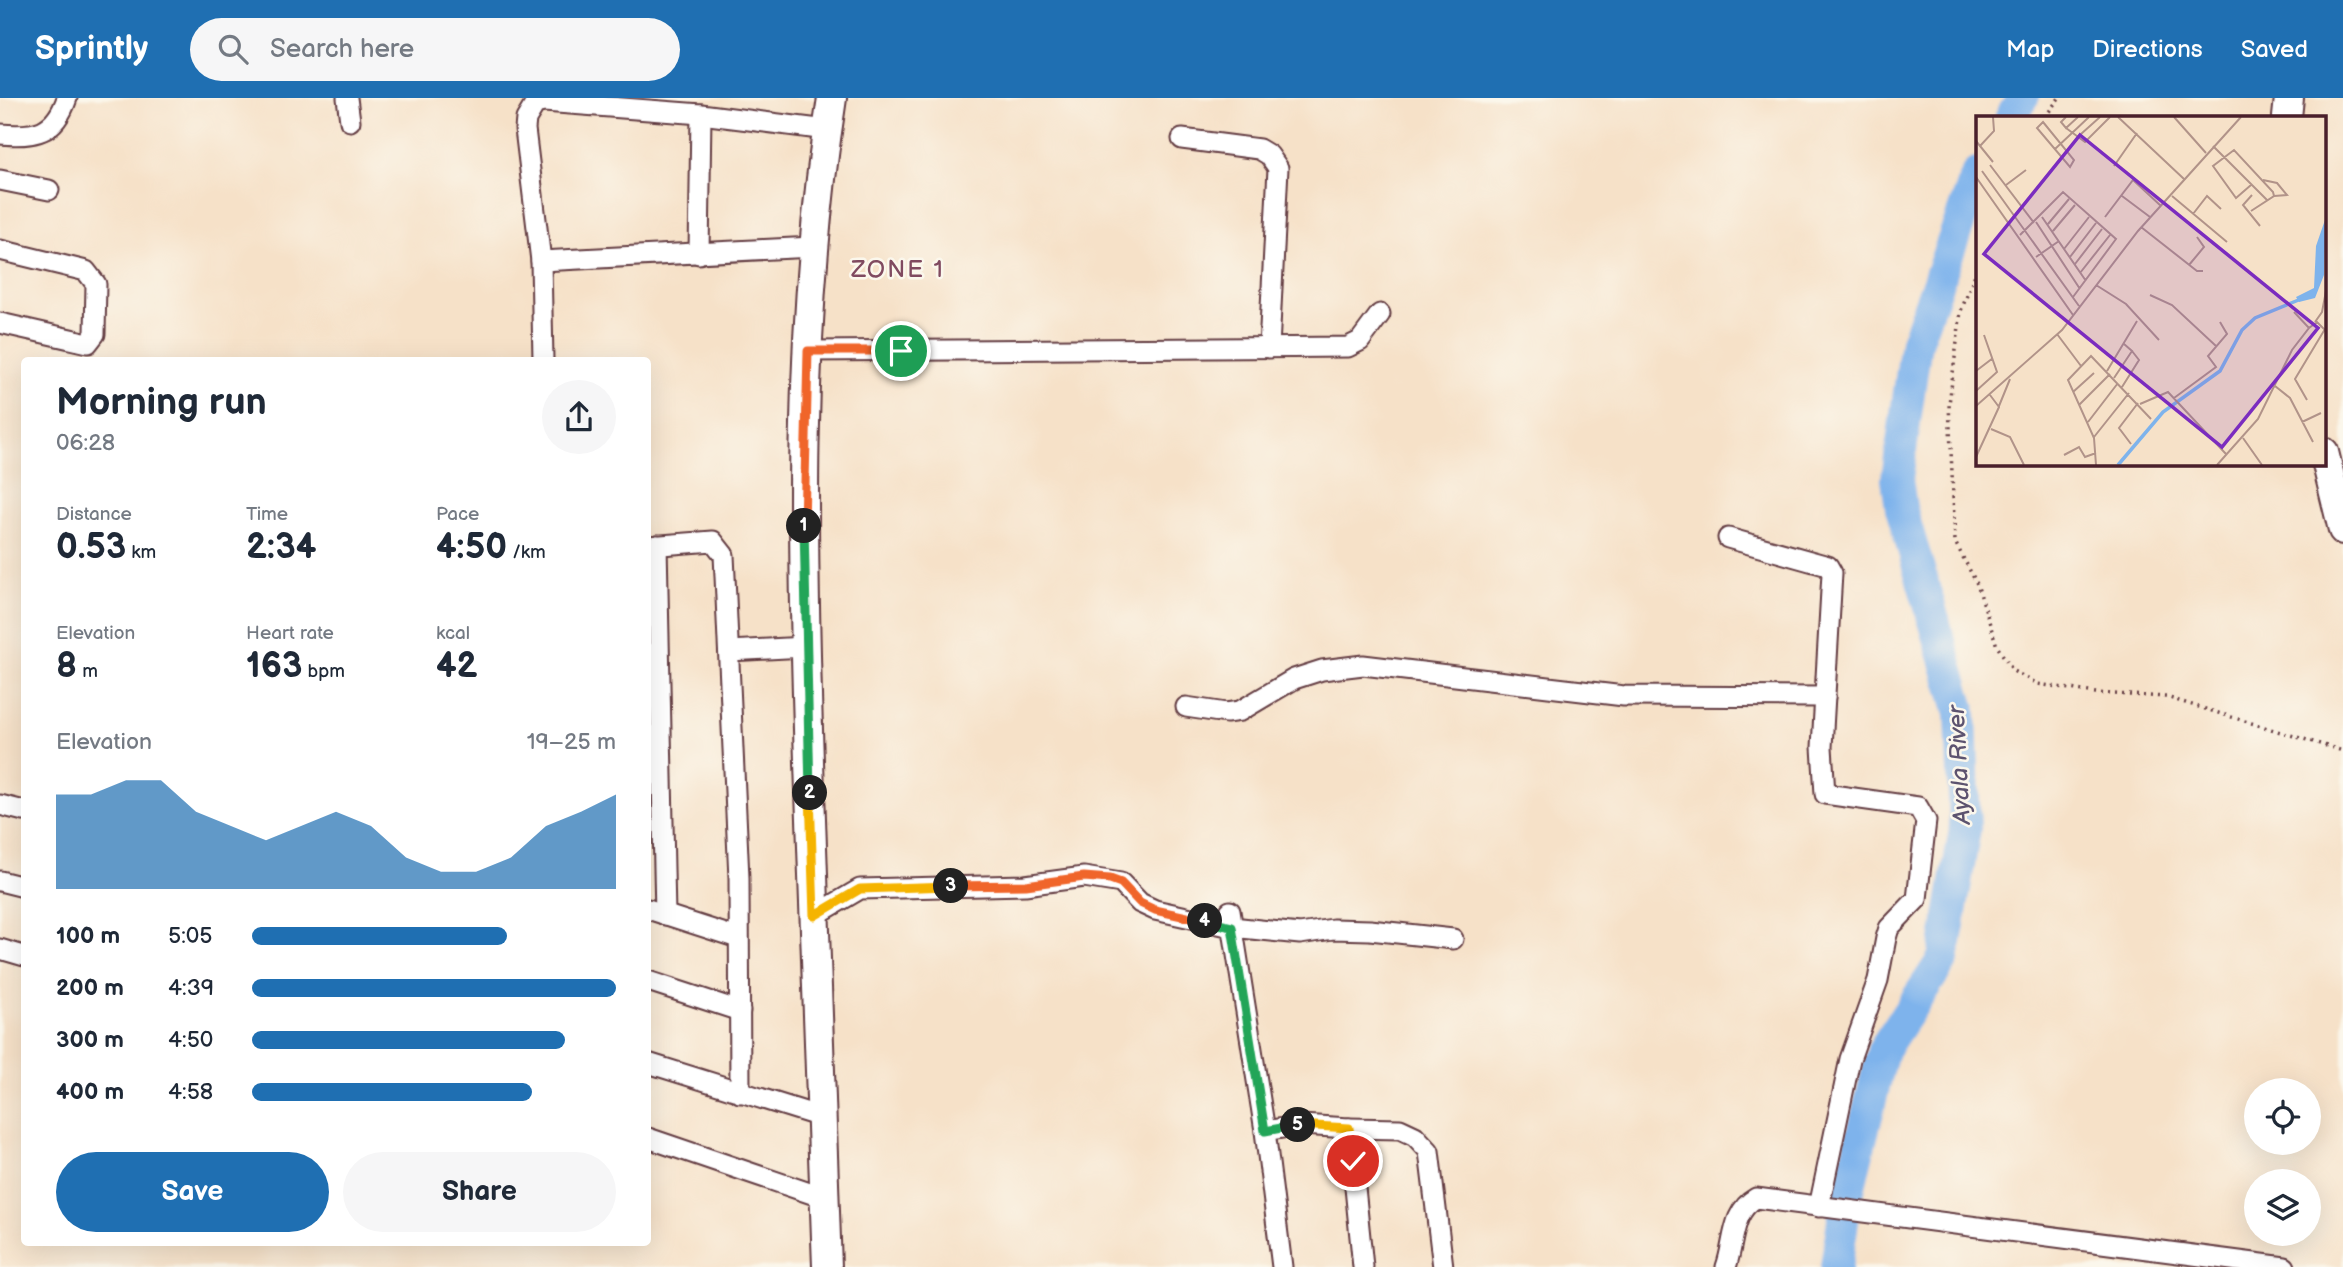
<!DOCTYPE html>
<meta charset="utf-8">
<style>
body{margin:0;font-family:"Balsamiq Sans",sans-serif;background:#f6f6f7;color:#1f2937;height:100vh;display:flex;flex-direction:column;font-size:26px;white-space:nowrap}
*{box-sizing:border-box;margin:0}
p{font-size:23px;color:#747a83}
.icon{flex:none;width:38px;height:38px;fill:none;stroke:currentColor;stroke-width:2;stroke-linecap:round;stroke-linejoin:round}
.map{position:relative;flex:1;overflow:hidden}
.side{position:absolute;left:21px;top:259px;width:630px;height:889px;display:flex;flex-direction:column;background:#fff;border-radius:7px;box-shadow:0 7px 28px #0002}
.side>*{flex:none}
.fabs{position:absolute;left:2244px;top:980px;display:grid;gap:14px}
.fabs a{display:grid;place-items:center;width:77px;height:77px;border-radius:50%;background:#fff;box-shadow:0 7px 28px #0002;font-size:35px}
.pin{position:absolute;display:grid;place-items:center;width:60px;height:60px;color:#fff;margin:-30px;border:4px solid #fff;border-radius:50%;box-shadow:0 2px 7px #0007}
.km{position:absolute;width:35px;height:35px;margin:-18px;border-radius:50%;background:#222;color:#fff;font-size:19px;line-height:35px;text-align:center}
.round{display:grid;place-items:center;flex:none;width:74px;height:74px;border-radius:37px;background:#f6f6f7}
.headline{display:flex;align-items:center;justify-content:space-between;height:119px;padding:0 35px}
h1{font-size:38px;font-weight:700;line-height:52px}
.metrics{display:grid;grid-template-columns:repeat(3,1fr);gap:10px;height:119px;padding:7px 35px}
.metrics div{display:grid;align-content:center}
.metrics b{font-size:35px;font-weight:700}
.metrics small{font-size:19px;font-weight:400}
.metrics p{font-size:19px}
.chart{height:196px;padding:14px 35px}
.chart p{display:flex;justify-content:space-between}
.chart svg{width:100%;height:126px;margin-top:7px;fill:#1f6fb2;opacity:.7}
.action{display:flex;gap:14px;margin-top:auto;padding:14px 35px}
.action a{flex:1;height:80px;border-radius:42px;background:#1f6fb2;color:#fff;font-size:28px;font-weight:700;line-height:80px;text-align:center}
.action a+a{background:#f6f6f7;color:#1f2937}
ul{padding:0 35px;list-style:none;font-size:23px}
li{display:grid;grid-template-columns:112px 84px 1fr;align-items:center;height:52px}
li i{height:18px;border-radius:9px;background:#1f6fb2}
header{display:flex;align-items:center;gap:42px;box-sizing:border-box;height:98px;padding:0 35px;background:#1f6fb2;color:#fff}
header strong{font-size:33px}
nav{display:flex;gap:38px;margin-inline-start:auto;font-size:24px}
.search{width:490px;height:63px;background:#f6f6f7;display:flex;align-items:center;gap:18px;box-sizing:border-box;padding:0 24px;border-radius:38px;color:#747a83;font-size:26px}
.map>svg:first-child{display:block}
</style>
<header>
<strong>Sprintly</strong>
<div class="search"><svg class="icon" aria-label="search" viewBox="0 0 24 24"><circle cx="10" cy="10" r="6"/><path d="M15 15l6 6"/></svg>Search here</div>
<nav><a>Map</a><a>Directions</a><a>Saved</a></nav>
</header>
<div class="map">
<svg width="2343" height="1169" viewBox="0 0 2343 1169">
<rect width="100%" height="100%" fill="#fbf7ec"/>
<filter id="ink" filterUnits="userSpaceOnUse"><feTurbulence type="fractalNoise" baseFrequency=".0143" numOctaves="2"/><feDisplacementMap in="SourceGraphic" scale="14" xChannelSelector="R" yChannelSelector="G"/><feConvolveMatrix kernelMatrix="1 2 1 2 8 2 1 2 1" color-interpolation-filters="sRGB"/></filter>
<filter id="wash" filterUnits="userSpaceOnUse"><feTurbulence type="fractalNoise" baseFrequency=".00686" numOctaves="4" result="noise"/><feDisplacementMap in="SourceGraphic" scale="28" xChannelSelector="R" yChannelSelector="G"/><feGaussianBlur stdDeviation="1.57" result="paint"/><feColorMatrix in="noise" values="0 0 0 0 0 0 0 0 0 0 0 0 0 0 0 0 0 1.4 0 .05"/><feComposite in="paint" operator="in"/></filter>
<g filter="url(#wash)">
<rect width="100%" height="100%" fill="#f6e1c8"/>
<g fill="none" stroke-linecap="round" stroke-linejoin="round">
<!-- river -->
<g stroke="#7eb3ec" stroke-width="32">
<path d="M2011,19l12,-19"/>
<path d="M1836,1169l10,-66 37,-151 60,-91 22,-130 -4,-116 -60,-205 -4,-29 19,-137 61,-168"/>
</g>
</g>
</g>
<g filter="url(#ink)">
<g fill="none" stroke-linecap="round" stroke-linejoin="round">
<defs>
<g id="street">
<path d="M347,0l3,23"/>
<path d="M0,36c35,3 55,0 67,-36"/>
<path d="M1182,41l77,10 10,6 9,13 -9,180"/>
<path d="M0,82l49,10"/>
<path d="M0,152l86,21 10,13 -1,50 -7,9 -88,-20"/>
<path d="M699,156l2,-140"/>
<path d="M541,163l272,-14"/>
<path d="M809,253l539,-4 12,-6 20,-27"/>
<path d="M543,262l-2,-99 -16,-132 1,-10 9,-15 9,-2 157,12 126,16"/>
<path d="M1728,440l100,28 4,7 -10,174 3,47 93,13 8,14 -9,78 -28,29 -3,10 -8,42 -28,79 -31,148"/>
<path d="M657,447l8,370"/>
<path d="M648,448l65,-5 11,14 15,323 1,215"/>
<path d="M729,553l76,-4"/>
<path d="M1186,609l40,6 14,-2 54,-32 28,-9 41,-5 261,31 201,1"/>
<path d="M0,707l24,6"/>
<path d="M0,783l24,6"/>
<path d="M648,811l90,29"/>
<path d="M1230,813l35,220 17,136"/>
<path d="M814,818l46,-27 165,-4 59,-8 37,6 19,20 15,7 77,17 68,7 33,-5 37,1 83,9"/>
<path d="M0,851l24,7"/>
<path d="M648,883l92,30"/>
<path d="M648,965l173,54"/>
<path d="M1349,1030l51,1 15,7 14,15 14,116"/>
<path d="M1265,1033l36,-6 48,3 14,139"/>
<path d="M648,1040l176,60"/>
<path d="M1726,1169c9,-25 5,-55 30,-69l529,69"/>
</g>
<g id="secondary">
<path d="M2287,19l2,-19"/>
<path d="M2324,354l19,78"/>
<path d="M827,1169c-7,-159 -11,-318 -17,-476 -8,-231 -14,-465 22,-693"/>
</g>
</defs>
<!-- street casing -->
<use href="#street" stroke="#643c43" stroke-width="23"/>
<!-- secondary casing -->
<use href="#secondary" stroke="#643c43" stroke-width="32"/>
<!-- path -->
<g stroke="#643c43" stroke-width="3.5" stroke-dasharray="2 5" stroke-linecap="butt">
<path d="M2045,19l14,-19"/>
<path d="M1977,171l-16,42 -12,93 6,138 22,42 20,62 16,25 25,13 58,9 70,4 177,54"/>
</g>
<!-- street -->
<use href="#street" stroke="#fff" stroke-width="19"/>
<!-- secondary -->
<use href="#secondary" stroke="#fff" stroke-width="28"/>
</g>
</g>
<g fill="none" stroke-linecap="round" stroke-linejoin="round" filter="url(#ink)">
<defs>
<path id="split-1" d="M804,428l4,-175h93"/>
<path id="split-2" d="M804,428l6,267"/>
<path id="split-3" d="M810,695l4,123 46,-27 91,-3"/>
<path id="split-4" d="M951,788l75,-1 58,-8 26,2 11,4 19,20 15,7 50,11"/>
<path id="split-5" d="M1205,823l27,6 33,204 33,-6"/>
<path id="split-6" d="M1298,1027l51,3 4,33"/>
</defs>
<!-- split-1 casing -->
<use href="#split-1" stroke="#fff" stroke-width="14"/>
<!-- split-2 casing -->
<use href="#split-2" stroke="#fff" stroke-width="14"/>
<!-- split-3 casing -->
<use href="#split-3" stroke="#fff" stroke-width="14"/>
<!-- split-4 casing -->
<use href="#split-4" stroke="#fff" stroke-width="14"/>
<!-- split-5 casing -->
<use href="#split-5" stroke="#fff" stroke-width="14"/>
<!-- split-6 casing -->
<use href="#split-6" stroke="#fff" stroke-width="14"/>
<!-- split-1 -->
<use href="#split-1" stroke="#f0652b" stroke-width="9"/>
<!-- split-2 -->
<use href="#split-2" stroke="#22a559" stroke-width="9"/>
<!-- split-3 -->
<use href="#split-3" stroke="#f5b400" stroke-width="9"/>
<!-- split-4 -->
<use href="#split-4" stroke="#f0652b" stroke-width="9"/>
<!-- split-5 -->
<use href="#split-5" stroke="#22a559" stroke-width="9"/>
<!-- split-6 -->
<use href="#split-6" stroke="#f5b400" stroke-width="9"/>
</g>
<g text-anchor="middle" stroke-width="5" stroke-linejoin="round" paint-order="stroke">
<!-- neighbourhood labels -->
<g font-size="24" letter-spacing="2" fill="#804a60" stroke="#fbf7ec">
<text x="898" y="179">ZONE 1</text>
</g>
<!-- water labels -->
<g font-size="24" font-style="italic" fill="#5c536f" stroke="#fbf7ec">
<text transform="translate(1959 667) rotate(-93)" y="8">Ayala River</text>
</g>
</g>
<!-- overview -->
<g transform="translate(1976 18)">
<rect width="350" height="350" fill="#f6e1c8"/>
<path d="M350,101l-2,58 -9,23 -16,4 -3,-5 18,-9 2,-42z" fill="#7eb3ec"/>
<path fill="none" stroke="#7eb3ec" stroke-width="3.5" d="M142,349l45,-53 57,-41 22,-41 13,-12 46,-19"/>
<path fill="none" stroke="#b19389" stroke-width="2" d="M90,1l-5,5 5,6 12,-11M142,1l66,62M198,1l32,36M67,6l31,38 -4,7 -33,-39zM90,12l19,14 25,-25M105,18l19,-17M0,25l17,21M4,30l14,-15 -1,-14M237,30l54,54M79,33l34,-32M14,49l44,58M138,50l23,-33M6,55l97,135M0,61l97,138M287,64l14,3 10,12 -13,1M30,69l20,-15M275,69l-15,13 -23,-32 21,-16 39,42 1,4 -23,15M276,79l-9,10 17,21M146,80l28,21M196,80l55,46M217,98l14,-18 14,13M66,101l44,64M129,101l28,-37 28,26M60,106l44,67M72,108l21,-25M165,111l56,44h6M77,115l22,-26M44,119l43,-43 53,47 -43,58M88,133l25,-32M60,141l23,-16M94,141l26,-34M99,148l27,-35M213,149l15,-18 -7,-10M104,157l30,-38M120,169l30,19 33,36M174,179l22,10 44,41M318,196l15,16M339,206l7,-10 4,-21M81,218l24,32M0,255l17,-13M131,255l30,-50M138,262l18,-27 -8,-7M299,270l15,12 23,44M146,271l17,-27 -7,-9M0,275l21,-19 -13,-37M97,276l21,-19M198,282l42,-31 -8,-11 19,-22 -7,-12M331,284l-12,-21 30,-50M164,288l28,-12 58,62M103,289l31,-31M0,290l86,-76 76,-99 103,-114M23,290l11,-27M112,306l30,-39M326,306l19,-9M15,313l19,8 14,28M118,321l35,-44M267,322l19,27M155,328l-12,-16 19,-25M88,339l15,-8 6,10 11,-4M0,341l23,-50 -9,-12M120,349l-2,-27 -26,-58 23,-24 60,63M241,349l41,-46 34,-69 17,-22 8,-6 9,9"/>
<path fill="#7b2cbf" fill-opacity="0.15" stroke="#7b2cbf" stroke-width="3.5" d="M104,19l238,193 -96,119 -238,-193z"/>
<rect width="350" height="350" fill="none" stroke="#4a1f2b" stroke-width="3.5"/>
</g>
</svg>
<div class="fabs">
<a><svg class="icon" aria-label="locate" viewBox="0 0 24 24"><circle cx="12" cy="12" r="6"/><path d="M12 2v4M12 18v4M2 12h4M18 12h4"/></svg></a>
<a><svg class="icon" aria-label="layers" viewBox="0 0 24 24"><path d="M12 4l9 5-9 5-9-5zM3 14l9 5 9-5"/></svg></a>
</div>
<div class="pin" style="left:901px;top:253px;background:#1e9e55"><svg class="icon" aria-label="arrive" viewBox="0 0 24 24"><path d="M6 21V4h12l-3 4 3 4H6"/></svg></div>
<div class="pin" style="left:1353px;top:1063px;background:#d93025"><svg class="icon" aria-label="check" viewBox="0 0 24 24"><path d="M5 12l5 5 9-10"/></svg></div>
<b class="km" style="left:804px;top:428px">1</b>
<b class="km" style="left:810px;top:695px">2</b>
<b class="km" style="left:951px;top:788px">3</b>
<b class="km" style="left:1205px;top:823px">4</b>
<b class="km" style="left:1298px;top:1027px">5</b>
<section class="side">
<div class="headline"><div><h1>Morning run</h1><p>06:28</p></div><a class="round"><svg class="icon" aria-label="share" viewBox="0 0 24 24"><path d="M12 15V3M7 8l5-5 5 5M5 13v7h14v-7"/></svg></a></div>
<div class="metrics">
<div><p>Distance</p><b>0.53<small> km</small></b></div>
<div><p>Time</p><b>2:34</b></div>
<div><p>Pace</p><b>4:50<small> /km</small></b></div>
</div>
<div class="metrics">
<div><p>Elevation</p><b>8<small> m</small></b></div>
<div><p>Heart rate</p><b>163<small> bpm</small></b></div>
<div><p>kcal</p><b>42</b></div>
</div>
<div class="chart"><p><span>Elevation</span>19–25 m</p>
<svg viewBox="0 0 160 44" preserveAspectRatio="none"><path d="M0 44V11L10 11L20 6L30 6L40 17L50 22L60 27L70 22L80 17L90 22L100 33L110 38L120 38L130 33L140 22L150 17L160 11V44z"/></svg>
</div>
<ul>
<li><b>100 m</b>5:05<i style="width:70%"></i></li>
<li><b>200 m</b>4:39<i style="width:100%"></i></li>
<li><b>300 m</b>4:50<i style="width:86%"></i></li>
<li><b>400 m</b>4:58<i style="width:77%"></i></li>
</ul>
<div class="action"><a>Save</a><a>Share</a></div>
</section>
</div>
